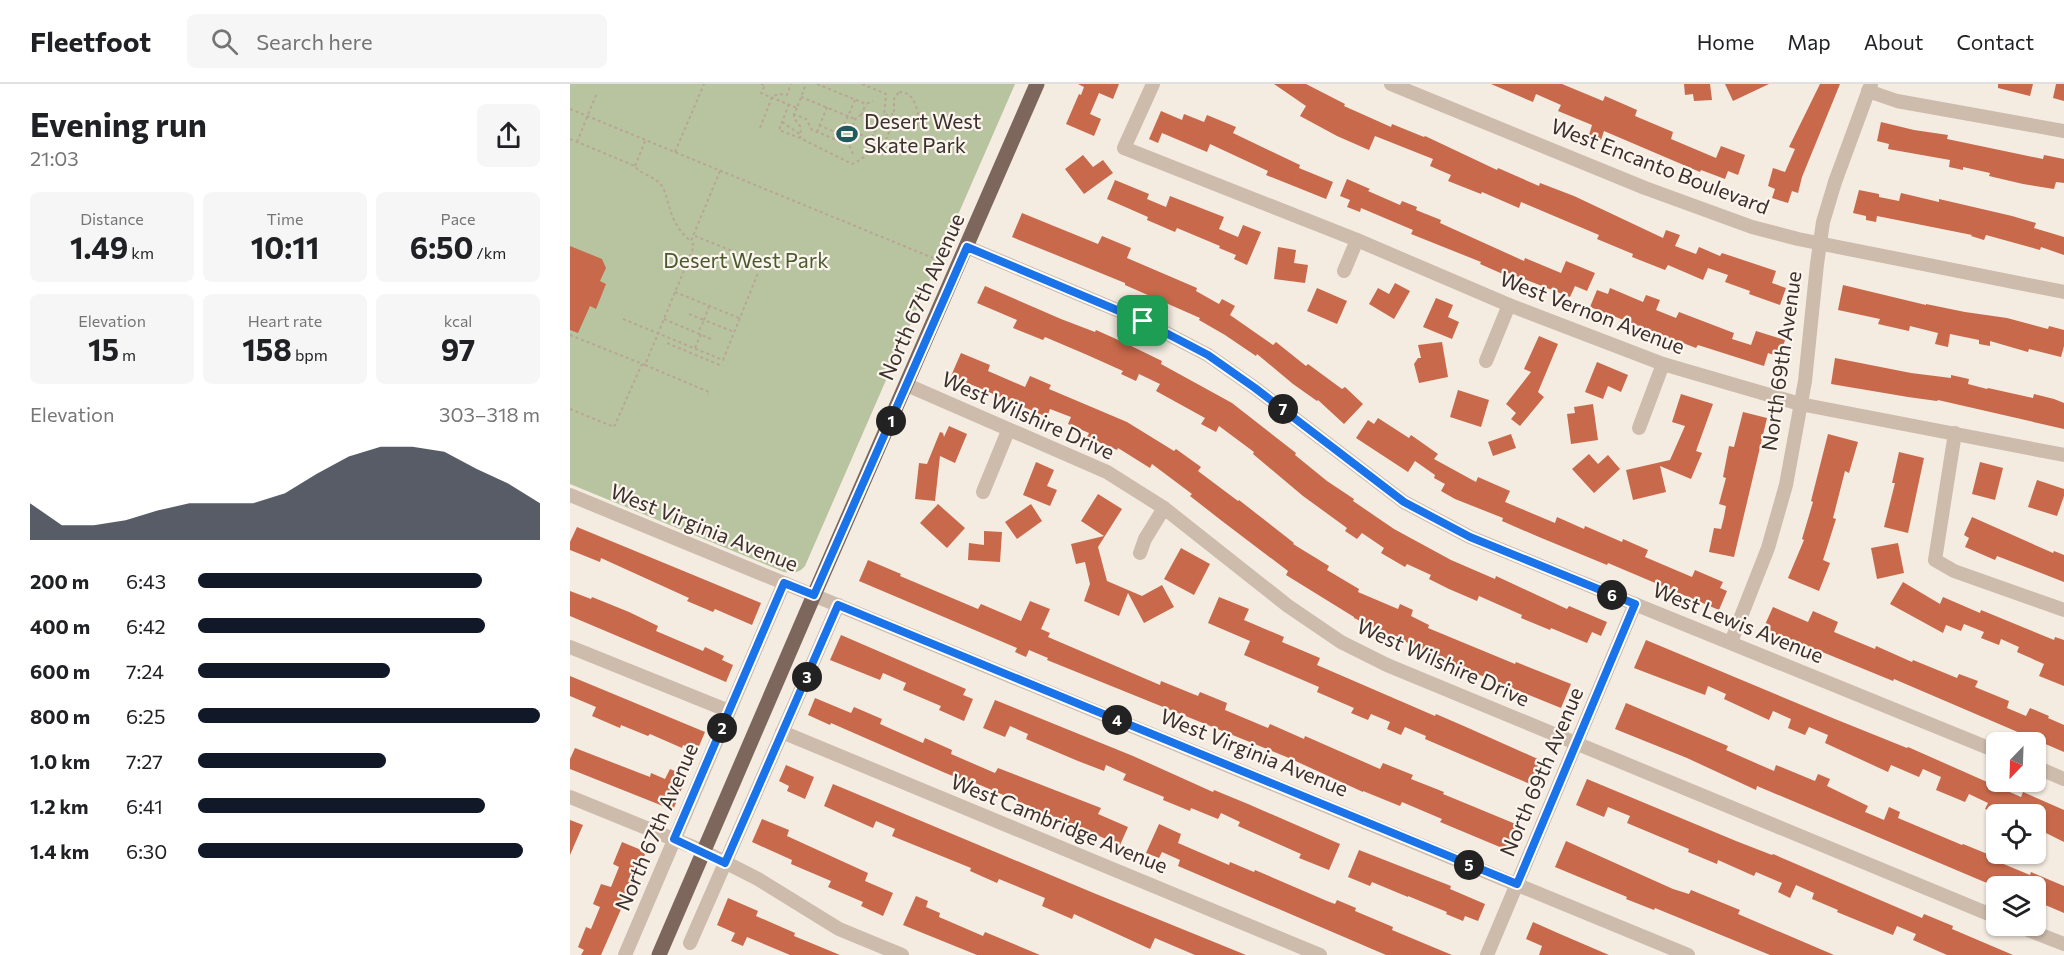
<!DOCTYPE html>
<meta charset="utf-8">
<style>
body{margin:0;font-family:Commissioner,sans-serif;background:#f6f6f6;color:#202124;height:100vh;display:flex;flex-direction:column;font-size:22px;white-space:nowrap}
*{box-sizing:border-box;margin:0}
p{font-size:20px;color:#757577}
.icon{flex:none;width:33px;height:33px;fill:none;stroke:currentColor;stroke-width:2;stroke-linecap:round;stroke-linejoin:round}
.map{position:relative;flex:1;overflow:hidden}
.drawer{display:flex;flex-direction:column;background:#fff;width:570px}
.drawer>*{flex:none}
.needle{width:39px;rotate:203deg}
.tools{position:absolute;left:1416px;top:648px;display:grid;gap:12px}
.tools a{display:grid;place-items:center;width:60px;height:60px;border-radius:9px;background:#fff;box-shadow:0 2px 4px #0004;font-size:30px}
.pin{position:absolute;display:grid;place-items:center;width:51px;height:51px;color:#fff;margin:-26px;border-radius:12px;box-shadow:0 3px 9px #0006}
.km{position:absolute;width:30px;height:30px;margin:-15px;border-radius:50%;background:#222;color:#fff;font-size:16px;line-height:30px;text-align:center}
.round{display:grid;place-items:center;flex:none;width:63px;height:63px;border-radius:9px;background:#f6f6f6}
.summary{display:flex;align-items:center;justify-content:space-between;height:102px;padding:0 30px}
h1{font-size:33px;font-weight:700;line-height:45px}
.metrics{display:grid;grid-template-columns:repeat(3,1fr);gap:9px;height:102px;padding:6px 30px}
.metrics div{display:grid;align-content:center;border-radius:9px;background:#f6f6f6;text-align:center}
.metrics b{font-size:30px;font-weight:700}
.metrics small{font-size:16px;font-weight:400}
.metrics p{font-size:16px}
.chart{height:168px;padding:12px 30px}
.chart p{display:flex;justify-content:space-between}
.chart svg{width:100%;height:108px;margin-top:6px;fill:#111827;opacity:.7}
ul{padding:0 30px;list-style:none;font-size:20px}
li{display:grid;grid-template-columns:96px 72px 1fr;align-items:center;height:45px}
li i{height:15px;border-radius:8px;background:#111827}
header{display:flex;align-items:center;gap:36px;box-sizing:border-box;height:84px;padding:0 30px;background:#fff;border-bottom:2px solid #e0e0e0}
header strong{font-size:28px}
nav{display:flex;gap:33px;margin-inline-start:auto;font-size:21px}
.search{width:420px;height:54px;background:#f6f6f6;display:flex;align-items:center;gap:15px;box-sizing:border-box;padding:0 21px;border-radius:9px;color:#757577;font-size:22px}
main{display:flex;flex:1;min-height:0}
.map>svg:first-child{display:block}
</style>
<header>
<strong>Fleetfoot</strong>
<div class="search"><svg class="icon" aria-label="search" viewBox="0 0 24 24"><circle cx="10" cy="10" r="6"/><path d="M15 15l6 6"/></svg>Search here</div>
<nav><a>Home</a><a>Map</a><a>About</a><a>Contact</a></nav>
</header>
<main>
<section class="drawer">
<div class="summary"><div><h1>Evening run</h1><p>21:03</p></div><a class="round"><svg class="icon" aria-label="share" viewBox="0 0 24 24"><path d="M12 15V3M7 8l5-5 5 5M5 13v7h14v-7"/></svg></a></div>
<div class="metrics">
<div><p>Distance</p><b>1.49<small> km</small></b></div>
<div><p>Time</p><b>10:11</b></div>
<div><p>Pace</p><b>6:50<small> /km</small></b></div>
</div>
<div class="metrics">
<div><p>Elevation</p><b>15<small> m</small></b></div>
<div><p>Heart rate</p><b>158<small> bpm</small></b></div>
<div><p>kcal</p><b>97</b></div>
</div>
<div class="chart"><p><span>Elevation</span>303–318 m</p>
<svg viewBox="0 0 160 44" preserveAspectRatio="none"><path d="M0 44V29L10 38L20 38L30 36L40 32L50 29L60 29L70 29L80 25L90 17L100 10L110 6L120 6L130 8L140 15L150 21L160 29V44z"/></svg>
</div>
<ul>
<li><b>200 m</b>6:43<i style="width:83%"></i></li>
<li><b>400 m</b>6:42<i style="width:84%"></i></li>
<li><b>600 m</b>7:24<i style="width:56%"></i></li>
<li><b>800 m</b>6:25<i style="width:100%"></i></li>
<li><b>1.0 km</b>7:27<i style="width:55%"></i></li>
<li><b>1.2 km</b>6:41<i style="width:84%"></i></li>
<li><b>1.4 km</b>6:30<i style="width:95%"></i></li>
</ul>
</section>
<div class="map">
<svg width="1494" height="871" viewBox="0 0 1494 871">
<rect width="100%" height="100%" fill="#f4ebe1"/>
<!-- green -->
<path fill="#b8c4a0" d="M0,0h445l-210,482c-7,8 -12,7 -21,6l-214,-88z"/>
<!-- building -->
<g fill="#c8694b">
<path d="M508,0h41l-6,15 -14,-6 -9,21 11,5 -7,17 -28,-12 13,-30 2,1 3,-8z"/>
<path d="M704,0h32l39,20 -1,2 47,21 1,-3 32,13 1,-1 72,34 1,-2 41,18 1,-3 34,13 89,42 3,-8 14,5 -5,11 21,8 3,-7 21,9 2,-3 54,18 -4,12 14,5 -6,17 -31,-11 1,-3 -25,-9 3,-7 -20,-7 -5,12 -35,-15 -3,5 -33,-13 1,-3 -36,-15 2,-4 -78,-33 -2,6 -37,-16 -1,2 -33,-13 3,-6 -21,-9 3,-7 -58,-23 -6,14 -32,-14 -37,-20 6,-10z"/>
<path d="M921,0h71l41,17 2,-5 32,14 -2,6 38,16 -2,7 45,19 5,-12 24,9 -7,20 -10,-4 -3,8 -24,-9 -1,2 -96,-41 -3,9 -12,-5 3,-10 -34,-14 3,-6 -25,-11 -3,8z"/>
<path d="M1114,0h26l2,16 -18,1 -1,-7 -8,1z"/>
<path d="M1155,0h44l-36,17z"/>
<path d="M1250,0h20l-38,93 -4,16 -6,-2 -4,12 -16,-5 3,-9 -7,-3 5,-18 12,4 10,-23 -6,-2z"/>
<path d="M1428,0h35l-3,12 -32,-8z"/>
<path d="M1486,0h8v17l-11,-3z"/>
<path d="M591,27l21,9 2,-6 20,8 3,-7 29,12 -3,6 67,32 -1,3 34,14 -7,17 -60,-24 2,-4 -58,-27 -3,8 -45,-19 -4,10 -9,-4z"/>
<path d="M1311,38l33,8 34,5 -1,4 96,20 1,-4 20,4v24l-8,-1 -2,7 -31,-5 -34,-8 1,-3 -27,-6v3l-14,-3 1,-7 -62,-11 1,-5 -12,-3z"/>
<path d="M513,71l10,12 10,-7 10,13 -29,21 -19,-25z"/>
<path d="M777,95l23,10 -2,2 32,14 2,-4 15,6 -1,3 25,10 -1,3 84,38 1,-3 36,15 5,-12 29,12 -8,18 -12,-5 -5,11 -64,-25 -1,3 -25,-11 1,-2 -70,-28 2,-4 -52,-22 -1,4 -13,-5 3,-7 -10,-4z"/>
<path d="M545,96l34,14 -2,5 19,8 4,-11 54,21 -5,12 19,8 5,-12 18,7 -14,33 -13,-6 2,-4 -17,-7 1,-2 -43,-18 -2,4 -28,-12 1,-3 -41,-18z"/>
<path d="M1289,106l20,4v3l20,4 2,-8 38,9v-3l73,17 24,7 -2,5 30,9v18l-23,-8 -1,3 -54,-15 -2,5 -13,-4 1,-1 -95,-19 -1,6 -10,-2v-4l-13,-3z"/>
<path d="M452,129l76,31 4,-8 29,12 -4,10 70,30 -1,3 23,13 3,-5 13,7 -5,9 43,30 3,-3 30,24 2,-2 34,25 3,-2 18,17 -19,20 -26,-24 -1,1 -24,-17 -36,-30 -1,2 -31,-21 -26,-15 1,-2 -75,-33v-2l-113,-46z"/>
<path d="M0,162l32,13 4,9 -6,13 6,3 -10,25 -6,-3 -12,27 -8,-3z"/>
<path d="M708,163l18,3 -2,13 14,2 -3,18 -31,-4z"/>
<path d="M825,199l15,8 -16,28 -25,-15 9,-16 11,6z"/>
<path d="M1273,201l83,20v-1l39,8 42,6 41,11 1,-3 15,4v16l-3,11 -32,-8 -1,3 -38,-11v5l-11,-2v-4l-29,-6 -2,13 -13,-3 3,-11 -28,-7 -1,5 -31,-7 2,-5 -42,-9z"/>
<path d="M415,202l76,33 34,13 1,-2 29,13 37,18 -1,3 71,39 64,50 -1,2 32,26 27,18 -1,2 41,28 57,31 44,19 1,-3 71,33 2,-3 38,16 -6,14 -9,-4 -5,11 -36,-15 -1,2 -29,-12 1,-3 -43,-19 -2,5 -28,-12 -20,-10 2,-4 -24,-11 -2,3 -24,-14 3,-5 -22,-15 -5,6 -12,-8 2,-3 -44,-32 -50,-42 1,-2 -35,-26 -3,6 -15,-8 4,-6 -49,-27 4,-7 -21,-10 -3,7 -15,-7 2,-3 -38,-17 -40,-17 -2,3 -30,-12 4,-8 -40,-17z"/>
<path d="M747,204l30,13 -10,23 -30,-13z"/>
<path d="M1040,204l33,14 3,-7 14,5 -4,10 20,8 3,-6 55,21 -2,6 19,6 5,-14 29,9 -5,17 -12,-4 -4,13 -66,-21 -2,3 -106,-41 7,-17 11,4z"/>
<path d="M866,214l17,7 -5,12 11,5 -7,17 -29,-12z"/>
<path d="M969,252l19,8 -20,48 6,5 -24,29 -9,-7 5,-6 -10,-9 25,-32 -7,-3z"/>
<path d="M872,258l6,35 -29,6 -5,-19 4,-6h3l-3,-13z"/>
<path d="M391,269l29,12 -2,6 37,16 5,-11 21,9 -2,4 78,33 47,29 2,-2 25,18 -3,4 40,30 1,-1 55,43 -1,1 36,22 -2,4 32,19 -1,3 40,17 2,-5 13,6 -2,6 18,9 -1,3 87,36 1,-2 55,22 -10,24 -101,-41 -106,-49v-1l-68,-42 2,-4 -66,-50 -32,-25 2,-2 -40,-30 -2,4 -32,-20 -1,2 -30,-13 2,-4 -21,-9 3,-7 -21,-8 -3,8 -96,-41z"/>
<path d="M1265,274l76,15 40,5v-3l18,4 -1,5 19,5 1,-1 45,10 1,-4 20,5 10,4v26l-126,-29 -1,1 -29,-4 -77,-13z"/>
<path d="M1027,278l31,13 -7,17 -13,-6 -5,13 -18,-7z"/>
<path d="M888,306l31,10 -8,27 -31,-10z"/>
<path d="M1111,310l32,10 -17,47 6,2 -11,26 -31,-13 6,26 -33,8 -7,-30 44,-10 15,-34 -13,-4z"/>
<path d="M1023,320l5,36 -27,4 -4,-30 8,-1 -1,-6z"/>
<path d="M1173,328l24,6 -33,139 -25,-5 5,-24 7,1 3,-12 2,-11 -7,-2 7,-26 -3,-1 6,-31 5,1z"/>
<path d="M808,334l31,20 2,-3 27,19 -4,5 42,23 2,-5 32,14 -5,11 50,21 2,-6 27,12 1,-3 37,16 1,-3 25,11 -3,7 47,20 3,-7 28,12 -3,6 7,3 -8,19 -111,-47 -1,2 -68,-28 -37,-16 1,-3 -48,-19 -14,-8 4,-7 -11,-6 1,-3 -20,-14 -7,11 -52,-34 12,-18 6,4z"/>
<path d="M379,342l18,8 -12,29 -15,-7 -5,45 -20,-2 4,-36 8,1 13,-32 3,1 1,4z"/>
<path d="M941,350l5,14 -23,8 -5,-14z"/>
<path d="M1258,350l30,8 -9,31 -4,-2 -12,47 3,1 -13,41 7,3 -11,28 -31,-13 16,-38 -2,-1 11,-37 -2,-1z"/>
<path d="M1329,368l25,6 -16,75 -24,-6 11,-44h-3z"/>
<path d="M1019,370l9,10 10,-9 12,14 -26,24 -22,-24z"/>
<path d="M466,378l18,8 -7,16 10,4 -7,16 -27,-11z"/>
<path d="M1410,378l23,6 -8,32 -23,-6z"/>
<path d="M1467,396l27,9v7l-7,20 -29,-9z"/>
<path d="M528,410l24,15 -24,38 9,34 35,15 20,-11 12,22 -30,16 -16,-30 -9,23 -35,-15 6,-17 -5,-22 -9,2 -5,-20 33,-8 -23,-15z"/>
<path d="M368,420l27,24 -18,20 -27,-25z"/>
<path d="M461,420l11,17 -25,18 -12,-17z"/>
<path d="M1402,433l81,36 1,-2 10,4v27l-67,-26 -2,4 -30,-13 4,-9 -5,-3z"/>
<path d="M7,443l184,76 -9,22 -37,-16 -2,3 -26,-11 2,-3 -88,-40 -1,4 -30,-12v-8z"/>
<path d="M414,447l18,1 -2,30 -32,-2 1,-17 15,2z"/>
<path d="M1328,459l6,30 -27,6 -6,-31z"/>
<path d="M611,464l29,16 -16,31 -30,-16z"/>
<path d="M298,476l33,14 -1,2 78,33 3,-5 40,17 9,-20 20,8 -9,20 9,4 -2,4 112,48 1,-4 37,15 2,-4 27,11 -2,7 43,18 2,-4 34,15 1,-3 75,33 3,-6 30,12 -2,4 33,13 -1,2 75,31 -11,25 -67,-28 2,-3 -40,-17 -2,4 -37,-15v1l-74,-34 -242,-98 1,-2 -19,-8 -3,7 -11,-5 2,-4 -158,-67z"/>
<path d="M1333,498l37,22 3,-7 37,16 1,-3 73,30 1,-3 9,3v46l-25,-10 5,-12 -27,-12 2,-5 -18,-8 -2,6 -18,-7 3,-6 -20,-8 -3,7 -15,-6 -3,8 -53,-29z"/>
<path d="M0,507l21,8 1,-2 37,15 29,14 -2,5 47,20 2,-4 19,9 -2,4 11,5 -7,17 -156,-66z"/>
<path d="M649,513l30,12 -5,11 40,17 -2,5 38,16 -3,7 118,51 1,-2 30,13 74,33 -10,24 -105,-45 1,-3 -21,-9 -4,8 -14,-6 3,-7 -19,-8 -3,6 -17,-7 3,-5 -37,-16 2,-5 -75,-32 6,-14 -42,-18z"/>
<path d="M1203,523l35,15 5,-11 25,11 -4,10 41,17 1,-3 36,16 1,-2 44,18 2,-4 19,7 -3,6 34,14 -2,7 19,8 4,-8 19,8 -1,2 16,7v27l-170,-73 -1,2 -100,-41 -1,2 -29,-13z"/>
<path d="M271,551l125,54 -3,6 10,4 -9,22 -25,-11 2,-4 -38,-16 3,-7 -23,-10 -3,7 -50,-20z"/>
<path d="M1076,556l189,79 72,29 1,-1 113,50 2,-5 41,18v32l-28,-14v-14h-15l-15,-6 -2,6h-6l-13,-5 3,-6 -19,-9 -4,8 -29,-12 5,-13 -18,-8 -4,8 -28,-12 -3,7 -63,-29 3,-8 -19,-8 -4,8 -17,-7 3,-9 -18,-8 -4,9 -45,-21 2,-5 -18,-8 -3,9 -71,-27z"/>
<path d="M0,592l135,56 -8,19 -14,-6 -1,3 -32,-14 -2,2 -27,-11 -1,3 -28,-12 4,-9 -26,-11z"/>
<path d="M245,614l36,15 3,-6 28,12 -2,5 43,19 2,-5 27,12 -1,4 44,19 3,-5 103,40 -3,6 30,13 -8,18 -147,-63 -1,2 -29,-12 -112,-49 -1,2 -22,-10z"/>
<path d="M425,616l138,56 80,36 1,-2 34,14 92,40 -11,26 -30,-12 2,-4 -63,-28 2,-4 -19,-9 -3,6 -27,-11 -1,3 -27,-11 1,-3 -41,-17 3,-6 -20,-9 -2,6 -26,-10 -52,-22 2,-5 -18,-8 -5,11 -22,-9z"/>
<path d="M1056,619l102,43 -2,4 48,21 2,-6 39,16 3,-7 12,5 -3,7 41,20 -3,6 19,8 5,-13 11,5 -2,6 64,27 1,-1 27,11 -1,3 41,17 1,-3 33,14v27l-28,-12v-15h-42l-237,-100 -1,4 -69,-32 -72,-29z"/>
<path d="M5,664l75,29 1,-4 14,6 5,-10 17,7 -14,34 -103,-41v-10z"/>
<path d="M216,681l28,12 -9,22 -18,-8 2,-5 -10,-5z"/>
<path d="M1017,695l149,62 36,14 1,-1 149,64 2,-4 29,12 -1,3 61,26h-66l-34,-15 3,-6 -19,-8 -4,9 -56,-23 1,-2 -26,-11 2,-6 -18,-8 -6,13 -12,-6 4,-9 -26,-11 -2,4 -36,-16 -1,4 -29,-12 1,-3 -62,-26 3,-7 -22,-9 -4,10 -28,-12z"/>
<path d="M263,700l263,110 150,61h-51l-40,-17 -5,11 -76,-35 -2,5 -30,-13 3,-8 -46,-19 -2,4 -27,-12 1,-3 -79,-32 3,-7 -19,-8 -3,7 -49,-22z"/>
<path d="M192,735l27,11 -2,6 81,37 -3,8 28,12 -10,23 -22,-10 2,-4 -35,-15 3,-6 -40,-17 1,-4 -40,-18z"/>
<path d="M0,736l13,5 -13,30z"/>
<path d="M589,740l22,10 -3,9 51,22 1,-3 24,10 1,-2 72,31 8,3 2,-4 19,8 -1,3 38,16 -1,3 60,25h-66l-208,-89 2,-6 -18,-8 -3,6 -13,-5z"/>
<path d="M996,757l107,48 16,5 2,-4 49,20 -2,4 96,41h-64l-115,-47 -1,2 -28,-11 1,-2 -72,-30z"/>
<path d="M52,758l24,10 -45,103h-20l3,-5 -6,-3 8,-20 5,2 9,-22 -7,-3 8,-20 10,3 8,-20 -6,-3z"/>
<path d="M789,766l92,36 -1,3 35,15 -7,17 -13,-5 -2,5 -17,-7 1,-2 -39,-16v1l-36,-15 -2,4 -22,-9z"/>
<path d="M346,812l12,5 -2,6 14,6 -1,4 44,19 2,-4 55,23h-63l-74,-30z"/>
<path d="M158,814l30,13 -2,5 39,17 -1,3 46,19h-50l-43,-18 -4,9 -12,-5 4,-8 -18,-8z"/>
<path d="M963,838l27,12 49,21h-70l3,-9 -16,-7z"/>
</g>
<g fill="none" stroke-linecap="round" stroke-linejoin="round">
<!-- path -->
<g stroke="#b9a596" stroke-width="2" stroke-dasharray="3 3" stroke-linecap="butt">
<path d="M191,0l4,1 -4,8 36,15 9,-24"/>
<path d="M247,0l49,20 7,-3"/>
<path d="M292,0l24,10 -2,21 9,-1"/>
<path d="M329,8c16,0 17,16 21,28l-4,6 -4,2 -18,-7v-22z"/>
<path d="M231,13l54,22"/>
<path d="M219,20l-10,26 21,8 52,26c7,-2 30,-21 36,-27l1,-7 -5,-15"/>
<path d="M227,24l-3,6 12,5 6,11 37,15"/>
<path d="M0,25l368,151"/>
<path d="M224,30v4l6,8 1,9"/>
<path d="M212,38l19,13 -1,3"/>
<path d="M249,41l32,14"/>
<path d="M190,44l12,-31 6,-3 9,1 4,-11"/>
<path d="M247,48l10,-25"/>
<path d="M284,48c-2,-8 -1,-13 7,-17"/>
<path d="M0,55l65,27c6,9 20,10 27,20 4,7 5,15 8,23 3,12 11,25 21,32"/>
<path d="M267,57l18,-41"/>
<path d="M7,58l19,-47"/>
<path d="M105,68l29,-68"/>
<path d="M283,70l-4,-9 5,-13 13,5h5l4,-7 -5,-8 -10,-7 5,-11"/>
<path d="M65,82l10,-25"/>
<path d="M105,208l64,26"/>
<path d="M139,222l-5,14 30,12"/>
<path d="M119,230l15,6 -6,13"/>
<path d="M53,235l100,41 39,-97 -67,-27"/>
<path d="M94,235l47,20"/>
<path d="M0,251l75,30 49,-119 -3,-5 29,-70"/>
<path d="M97,259l55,23"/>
<path d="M125,264l6,-14"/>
<path d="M75,281l64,27 -1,3"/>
<path d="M0,325l44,18 28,-63"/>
</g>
<!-- minor -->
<g stroke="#cdbbac" stroke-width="14">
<path d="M583,0l-29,64 233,92 152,65 154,59 137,40 264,51"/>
<path d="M821,0l254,104 107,39 46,12 266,53"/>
<path d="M1298,7l29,10 167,30"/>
<path d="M397,163l176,74 65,34 47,33 149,114 66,35 526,214"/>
<path d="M774,187l13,-31"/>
<path d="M916,277l23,-56"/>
<path d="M337,301l200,87 57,36 124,98 53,36 46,23 609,252"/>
<path d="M1069,344l24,-64"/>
<path d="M1385,349l-20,127 19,11 110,39"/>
<path d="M413,408l25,-61"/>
<path d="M0,411l1118,460"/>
<path d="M570,469l5,-14 19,-31"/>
<path d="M1161,558l37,-94 18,-63 19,-104 12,-117 6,-42 12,-40 36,-98"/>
<path d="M0,563l159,64"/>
<path d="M212,648l538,223"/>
<path d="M1466,683l28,12"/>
<path d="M0,713l133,54 55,28 81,50 63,26"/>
<path d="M1448,842l46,18"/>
<path d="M120,859l148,-338"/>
<path d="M55,871l159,-372"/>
<path d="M917,871l148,-351"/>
</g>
<!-- major -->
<path stroke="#7d675c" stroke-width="15" d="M89,871l155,-360 223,-511"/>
</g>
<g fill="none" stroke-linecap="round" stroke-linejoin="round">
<defs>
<path id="route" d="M397,163l176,74 65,34 47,33 149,114 66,35 165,67 -118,280 -679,-279 -113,258 -51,-24 110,-256 30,12z"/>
</defs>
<!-- route casing -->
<use href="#route" stroke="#fff" stroke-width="12"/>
<!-- route -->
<use href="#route" stroke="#1a73e8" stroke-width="8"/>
</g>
<!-- icons -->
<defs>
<symbol id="stadium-bare" viewBox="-9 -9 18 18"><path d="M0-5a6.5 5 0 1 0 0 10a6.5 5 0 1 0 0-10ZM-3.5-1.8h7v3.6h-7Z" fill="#1f5a5e" stroke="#fbf5ee" stroke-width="2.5" paint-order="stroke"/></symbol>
</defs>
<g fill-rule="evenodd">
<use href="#stadium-bare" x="262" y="35" width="30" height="30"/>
</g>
<g text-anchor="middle" stroke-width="4.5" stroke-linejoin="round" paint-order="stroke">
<!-- poi labels -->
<g font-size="21" fill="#3b302b" stroke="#fbf5ee" text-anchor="start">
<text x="294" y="45">Desert West<tspan x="294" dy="24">Skate Park</tspan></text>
</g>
<!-- street labels -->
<g font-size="21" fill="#3b302b" stroke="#fbf5ee">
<text transform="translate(1090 83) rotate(21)" y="7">West Encanto Boulevard</text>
<text transform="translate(352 213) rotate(-66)" y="7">North 67th Avenue</text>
<text transform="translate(1022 229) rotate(21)" y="7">West Vernon Avenue</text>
<text transform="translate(1212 277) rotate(-82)" y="7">North 69th Avenue</text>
<text transform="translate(458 332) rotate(24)" y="7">West Wilshire Drive</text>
<text transform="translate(134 444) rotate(22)" y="7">West Virginia Avenue</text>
<text transform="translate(1168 539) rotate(22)" y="7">West Lewis Avenue</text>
<text transform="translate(873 579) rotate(24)" y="7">West Wilshire Drive</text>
<text transform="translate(684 669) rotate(22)" y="7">West Virginia Avenue</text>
<text transform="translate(972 688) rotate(-67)" y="7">North 69th Avenue</text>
<text transform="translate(489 740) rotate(22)" y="7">West Cambridge Avenue</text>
<text transform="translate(87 743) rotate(-67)" y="7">North 67th Avenue</text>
</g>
<!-- park labels -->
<g font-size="21" fill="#4a5a2e" stroke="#fbf5ee">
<text x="176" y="184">Desert West Park</text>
</g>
</g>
</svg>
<div class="tools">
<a><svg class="needle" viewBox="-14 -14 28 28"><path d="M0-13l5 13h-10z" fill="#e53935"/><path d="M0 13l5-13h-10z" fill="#757577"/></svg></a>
<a><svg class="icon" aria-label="locate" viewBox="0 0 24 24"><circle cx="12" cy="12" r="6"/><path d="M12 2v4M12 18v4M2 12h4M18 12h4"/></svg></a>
<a><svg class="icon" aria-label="layers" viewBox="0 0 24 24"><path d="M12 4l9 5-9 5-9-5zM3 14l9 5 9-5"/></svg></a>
</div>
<div class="pin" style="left:573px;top:237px;background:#1e9e55"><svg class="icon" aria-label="arrive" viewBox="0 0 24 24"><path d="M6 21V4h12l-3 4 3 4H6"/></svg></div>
<b class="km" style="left:321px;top:337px">1</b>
<b class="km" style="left:152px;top:644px">2</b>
<b class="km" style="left:237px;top:593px">3</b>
<b class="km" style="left:547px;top:636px">4</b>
<b class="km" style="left:899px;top:781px">5</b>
<b class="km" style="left:1042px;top:511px">6</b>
<b class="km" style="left:713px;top:325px">7</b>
</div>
</main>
